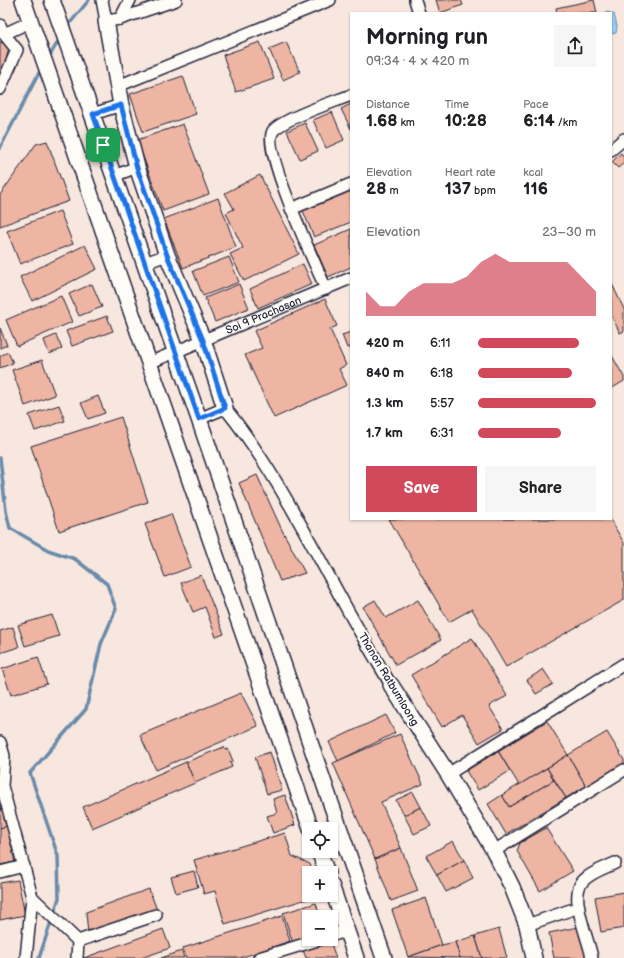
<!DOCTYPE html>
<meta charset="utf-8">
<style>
body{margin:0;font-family:"Balsamiq Sans",sans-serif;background:#f6f6f6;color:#202124;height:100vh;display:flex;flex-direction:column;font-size:15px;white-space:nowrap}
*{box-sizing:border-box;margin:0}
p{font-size:13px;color:#757577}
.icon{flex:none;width:22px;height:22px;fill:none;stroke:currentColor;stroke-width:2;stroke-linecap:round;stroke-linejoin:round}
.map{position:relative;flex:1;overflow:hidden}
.panel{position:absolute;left:350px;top:12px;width:262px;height:508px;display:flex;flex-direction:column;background:#fff;border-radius:0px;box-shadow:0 1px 3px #0004}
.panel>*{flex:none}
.buttons{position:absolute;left:302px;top:822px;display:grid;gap:8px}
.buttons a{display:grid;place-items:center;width:36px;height:36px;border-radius:0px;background:#fff;box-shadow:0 1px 3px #0004;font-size:20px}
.pin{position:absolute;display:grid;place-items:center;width:34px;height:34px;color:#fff;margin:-17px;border-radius:8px;box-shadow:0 2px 6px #0006}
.round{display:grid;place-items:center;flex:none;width:42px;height:42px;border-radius:0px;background:#f6f6f6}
.headline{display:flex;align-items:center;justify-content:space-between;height:68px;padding:0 16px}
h1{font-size:22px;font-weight:800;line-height:30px}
.figures{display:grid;grid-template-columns:repeat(3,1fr);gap:6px;height:68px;padding:4px 16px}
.figures div{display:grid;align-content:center}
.figures b{font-size:17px;font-weight:800}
.figures small{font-size:11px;font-weight:400}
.figures p{font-size:11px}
.chart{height:112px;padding:8px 16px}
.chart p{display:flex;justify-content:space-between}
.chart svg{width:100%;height:72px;margin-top:4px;fill:#d1495b;opacity:.7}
.primary-button{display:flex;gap:8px;margin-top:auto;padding:8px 16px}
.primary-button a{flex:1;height:46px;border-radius:0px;background:#d1495b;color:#fff;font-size:16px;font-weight:800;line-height:46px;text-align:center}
.primary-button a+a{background:#f6f6f6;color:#202124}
ul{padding:0 16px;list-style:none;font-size:13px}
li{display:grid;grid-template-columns:64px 48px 1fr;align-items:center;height:30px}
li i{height:10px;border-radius:5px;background:#d1495b}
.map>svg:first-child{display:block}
</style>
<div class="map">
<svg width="624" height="958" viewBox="0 0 624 958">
<defs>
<pattern id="water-ripples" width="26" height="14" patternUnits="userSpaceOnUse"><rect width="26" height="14" fill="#99d1f8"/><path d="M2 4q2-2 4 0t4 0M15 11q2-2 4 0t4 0" fill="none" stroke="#84b3d6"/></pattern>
</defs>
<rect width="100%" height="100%" fill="#f8e7de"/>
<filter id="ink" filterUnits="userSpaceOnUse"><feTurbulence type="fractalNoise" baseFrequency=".025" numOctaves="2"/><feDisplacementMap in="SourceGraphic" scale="8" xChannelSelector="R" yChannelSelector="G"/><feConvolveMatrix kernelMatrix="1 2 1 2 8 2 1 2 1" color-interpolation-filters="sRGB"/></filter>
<g filter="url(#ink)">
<!-- water -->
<path fill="url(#water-ripples)" stroke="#698bac" d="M607,12l7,2 3,12 -1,7 -5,1v-21h-5z"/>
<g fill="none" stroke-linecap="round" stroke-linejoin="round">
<!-- stream -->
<g stroke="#698bac" stroke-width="3.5">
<path d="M66,28l23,-28"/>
<path d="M48,59l12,-21"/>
<path d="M0,148l42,-81"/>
<path d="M0,458l6,53 4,17 38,22 27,9 32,25 9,25 -15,35 -15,65 -56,64 28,83 1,42 -20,60"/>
</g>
</g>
<!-- building -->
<g fill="#edb5a2" stroke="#22223b">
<path d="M436,0h25l2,5 -23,8z"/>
<path d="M594,0l3,13h-40l-1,-5z"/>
<path d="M0,42l10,3 -9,33h-1z"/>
<path d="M260,42l14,37 -38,13 -13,-37z"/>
<path d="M286,42l14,30 -17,8 -14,-31z"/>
<path d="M183,76l13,38 -53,18 -13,-38z"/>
<path d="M351,104v25l-10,-20z"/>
<path d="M332,112l12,28 -18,8 -13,-28z"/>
<path d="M305,123l13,28 -18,8 -13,-28z"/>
<path d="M183,124l26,70 -46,17 -26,-71z"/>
<path d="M47,141l22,60 -69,25v-31l36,-51z"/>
<path d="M621,153l3,4v6l-6,5 -6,-6z"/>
<path d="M260,175l39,79 -55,27 -14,-27 13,-6 -17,-35 8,-4 -9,-16z"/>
<path d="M351,191v31l-37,15 -11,-26z"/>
<path d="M218,198l18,49 -53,21 -19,-49z"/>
<path d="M60,211l13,33 -53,20 -13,-33z"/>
<path d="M351,229v38l-23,10 -14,-32z"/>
<path d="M85,245l12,24 -65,32 -12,-24z"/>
<path d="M229,257l10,25 -36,14 -10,-25z"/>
<path d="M303,264l9,20 -54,24 -8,-19z"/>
<path d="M611,282l13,27v22l-4,2 -9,-18z"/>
<path d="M92,284l10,23 -23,9 -10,-22z"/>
<path d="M239,284l10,24 -34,14 -10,-24z"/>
<path d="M61,296l11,26 -55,24 -11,-26z"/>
<path d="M325,299l12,27 -7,3 16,36 -7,4 8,16 -73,33 -29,-63 17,-7 -8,-17z"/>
<path d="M107,316l6,15 -41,15 -6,-15z"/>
<path d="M0,328l7,17 -7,3z"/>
<path d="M351,332v18l-1,-3 -3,1 -5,-13z"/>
<path d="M56,335l6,14 -13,5 -5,-14z"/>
<path d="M8,352l5,11 -13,5v-12z"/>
<path d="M611,354l13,23v4l-13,8z"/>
<path d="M42,360l13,35 -30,11 -13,-36z"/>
<path d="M98,396l7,17 -17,6 -7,-16z"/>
<path d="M59,405l6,16 -30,10 -6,-16z"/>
<path d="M121,417l27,85 -89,29 -28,-85z"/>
<path d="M257,475l24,53 24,45 -25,8 -41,-98z"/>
<path d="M171,514l20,53 -26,10 -20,-53z"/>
<path d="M389,519h221l14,24v57l-118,67 -34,-58 -23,13z"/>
<path d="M201,575l23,59 -8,3 -11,-30 -12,5 -12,-29z"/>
<path d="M375,600l11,18 32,-18 23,40 -45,25 -33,-58z"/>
<path d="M52,615l7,21 -34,10 -7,-21z"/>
<path d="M13,627l6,20 -19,6v-22z"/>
<path d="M472,638l35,58 -18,10 14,23 -24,14 -17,-28 -20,12 -31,-52z"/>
<path d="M38,657l9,27 -36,11 -9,-26z"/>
<path d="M543,669l10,15 -17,10 -9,-14z"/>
<path d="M241,693l17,33 -102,44 -16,-35z"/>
<path d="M386,715l9,18 -57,28 -9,-19z"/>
<path d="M547,721l21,34 -49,30 -21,-34z"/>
<path d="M607,732l17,28v3l-38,23 -18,-31z"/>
<path d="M400,734l23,50 -42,18 20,46 -26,11 -42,-96z"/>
<path d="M224,747l1,3 3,-1 5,12 -3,1 2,5 -37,16 -9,-21z"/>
<path d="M498,751l12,20 -32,19 -12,-19z"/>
<path d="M270,752l12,38 -15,4 -12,-37z"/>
<path d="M568,755l18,31 -20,12 -19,-30z"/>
<path d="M186,762l9,21 -103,45 -9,-21z"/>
<path d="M547,768l7,12 -45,27 -7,-12z"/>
<path d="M554,780l12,18 -60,36 -18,-30 14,-9 7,12z"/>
<path d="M413,792l8,15 -17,8 -8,-15z"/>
<path d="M285,795l10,30 -22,8 -6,-17 10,-3 -4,-14z"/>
<path d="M0,797l7,29 -7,2z"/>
<path d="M421,807l10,19 -17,8 -10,-19z"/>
<path d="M7,826l8,36 -15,3v-37z"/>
<path d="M546,828l27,43 -33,20 -23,-40 3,-8z"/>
<path d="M285,833l7,23 18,8 3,9h-4v22h11l-95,29 -10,-33 -11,3 -10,-34z"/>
<path d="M453,841l11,19 -27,15 -11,-19z"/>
<path d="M401,848l17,43 -27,10 -16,-42z"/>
<path d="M464,860l9,18 -27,14 -9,-17z"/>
<path d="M194,871l4,16 -22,6 -5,-16z"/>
<path d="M18,880l7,35 -25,5v-37z"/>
<path d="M149,889l8,21 -69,24 -2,-22z"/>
<path d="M624,892v36l-23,4 -6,-35z"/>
<path d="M426,898l16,47 -34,12 -16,-47z"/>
<path d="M316,903l4,14h-11v20l-16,6 -10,-30z"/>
<path d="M282,916l8,25 -50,17h-54l-3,-10z"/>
<path d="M583,926l6,32h-35l-5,-25z"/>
<path d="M163,929l7,19 -29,10h-57z"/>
<path d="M499,929l8,29h-25l-7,-22z"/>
<path d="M475,936l7,22h-22l-5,-16z"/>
<path d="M330,941l6,17h-30l-3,-8z"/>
<path d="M455,942l5,16 -52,-1 34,-12z"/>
<path d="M182,951l2,7h-23z"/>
</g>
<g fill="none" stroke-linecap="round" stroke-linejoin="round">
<defs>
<g id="street">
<path d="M102,0l4,21 14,-2 10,-19"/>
<path d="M415,0l4,13"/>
<path d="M120,19l56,-19"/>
<path d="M0,25l4,9 13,16 -17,39"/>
<path d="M4,34l26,-12"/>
<path d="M118,86l212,-86"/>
<path d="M93,114l28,-9"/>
<path d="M611,150l13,-11"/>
<path d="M114,176l23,-9"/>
<path d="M291,209l60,-25"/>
<path d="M145,263l22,-8"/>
<path d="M326,289c-10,-23 -65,-141 -53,-158 9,-12 63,-30 78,-36"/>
<path id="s1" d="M149,363l202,-85"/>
<path d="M199,419l26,-11c47,58 80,125 116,190 16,30 33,58 50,87"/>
<path d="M0,742l4,14 -2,30 30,111 -6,61"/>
<path d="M448,774l176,-110"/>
<path d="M494,851l130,-81"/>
<path d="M0,872l24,-6"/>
<path d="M32,897l46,44"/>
<path d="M527,925l52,-18"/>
<path d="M331,936l16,-6"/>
<path d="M78,941l78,-26"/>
<path d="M77,958l1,-17"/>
<path d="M259,958l62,-19"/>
<path d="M592,958c-3,-19 -24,-62 -9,-77 8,-9 22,-13 32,-18"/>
</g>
<g id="secondary">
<path d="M23,0l288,829"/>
<path d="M52,0l147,419 185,539"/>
<path d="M106,21l15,84 16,62 30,88 36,85 22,68"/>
<path d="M391,685l57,89 46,77 18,36 15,38 7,33"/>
<path d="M319,851l8,22"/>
<path d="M331,885l25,73"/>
</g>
</defs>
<!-- street casing -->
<use href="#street" stroke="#22223b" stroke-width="14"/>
<!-- secondary casing -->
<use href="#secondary" stroke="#22223b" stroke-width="18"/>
<!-- street -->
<use href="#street" stroke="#fdfcf7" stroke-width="11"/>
<!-- secondary -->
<use href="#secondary" stroke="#fdfcf7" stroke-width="15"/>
</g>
</g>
<g fill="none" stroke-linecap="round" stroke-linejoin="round" filter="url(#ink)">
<defs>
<path id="route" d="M121,105l16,63 15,43 15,44 36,85 22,68 -26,11 -106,-305z"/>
</defs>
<!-- route casing -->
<use href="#route" stroke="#fff" stroke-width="8"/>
<!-- route -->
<use href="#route" stroke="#1a73e8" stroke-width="5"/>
</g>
<g text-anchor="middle" stroke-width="4" stroke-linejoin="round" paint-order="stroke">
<!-- street labels -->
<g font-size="11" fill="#22223b" stroke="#fdfcf7">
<text dy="4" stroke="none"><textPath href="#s1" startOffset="124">Soi 9 Prachasan</textPath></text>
<text transform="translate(389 679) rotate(59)" y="4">Thanon Ratbumloong</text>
</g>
</g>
</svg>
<div class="buttons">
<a><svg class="icon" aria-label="locate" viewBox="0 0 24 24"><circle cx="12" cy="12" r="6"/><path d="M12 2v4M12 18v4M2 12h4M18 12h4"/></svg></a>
<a>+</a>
<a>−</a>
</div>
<div class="pin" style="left:103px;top:145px;background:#1e9e55"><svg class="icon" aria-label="arrive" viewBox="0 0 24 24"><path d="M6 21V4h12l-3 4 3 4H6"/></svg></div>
<section class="panel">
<div class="headline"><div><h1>Morning run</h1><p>09:34 · 4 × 420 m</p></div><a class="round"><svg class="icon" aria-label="share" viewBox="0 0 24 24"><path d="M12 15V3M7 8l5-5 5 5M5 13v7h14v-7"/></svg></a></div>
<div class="figures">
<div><p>Distance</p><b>1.68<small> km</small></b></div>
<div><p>Time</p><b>10:28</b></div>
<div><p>Pace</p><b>6:14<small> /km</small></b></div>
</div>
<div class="figures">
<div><p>Elevation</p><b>28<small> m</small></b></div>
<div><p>Heart rate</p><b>137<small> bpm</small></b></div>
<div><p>kcal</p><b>116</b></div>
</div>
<div class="chart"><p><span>Elevation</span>23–30 m</p>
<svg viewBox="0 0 160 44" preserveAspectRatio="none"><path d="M0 44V29L10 38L20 38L30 29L40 24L50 24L60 24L70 20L80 11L90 6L100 11L110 11L120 11L130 11L140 11L150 20L160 29V44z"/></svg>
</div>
<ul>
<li><b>420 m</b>6:11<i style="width:86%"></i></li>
<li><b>840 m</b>6:18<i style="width:80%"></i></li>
<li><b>1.3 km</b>5:57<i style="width:100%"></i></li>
<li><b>1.7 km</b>6:31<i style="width:70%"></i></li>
</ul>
<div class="primary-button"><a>Save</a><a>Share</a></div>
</section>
</div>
